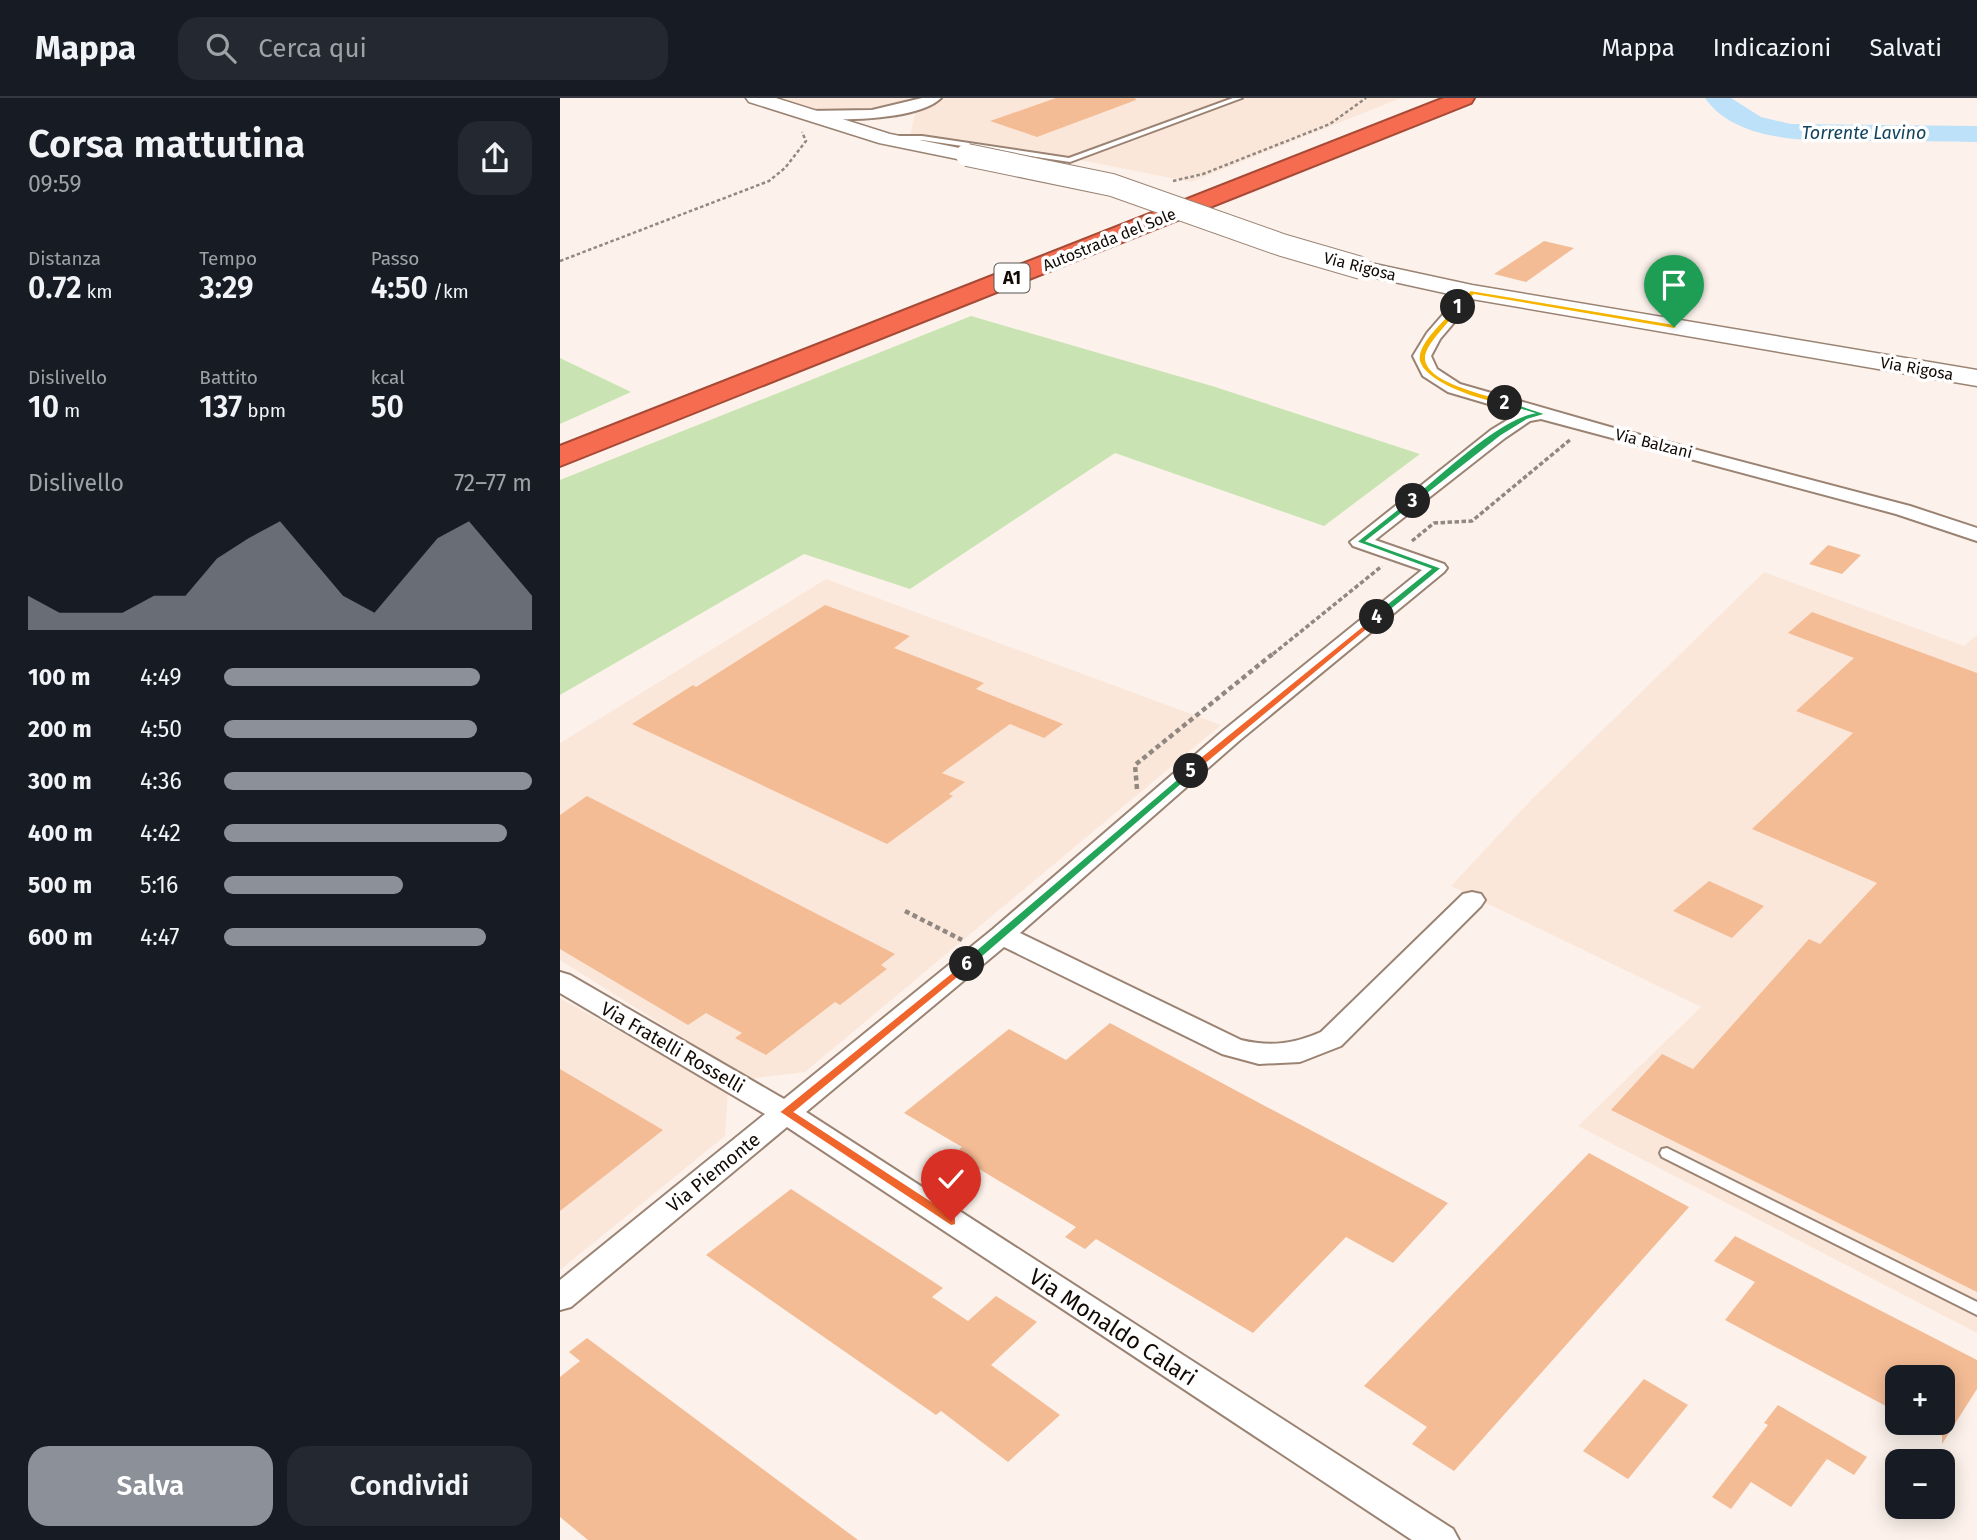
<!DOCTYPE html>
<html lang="it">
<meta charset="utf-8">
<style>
body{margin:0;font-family:"Fira Sans",sans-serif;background:#242831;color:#f1f3f6;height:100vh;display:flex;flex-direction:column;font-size:26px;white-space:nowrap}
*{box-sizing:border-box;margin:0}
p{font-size:23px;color:#9ea1a6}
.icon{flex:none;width:38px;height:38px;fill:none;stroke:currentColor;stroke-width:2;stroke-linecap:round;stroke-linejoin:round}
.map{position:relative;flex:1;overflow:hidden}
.side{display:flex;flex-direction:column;background:#171b24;width:560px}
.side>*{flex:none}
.buttons{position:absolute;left:1325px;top:1267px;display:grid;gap:14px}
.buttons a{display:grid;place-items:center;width:70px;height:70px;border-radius:14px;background:#171b24;box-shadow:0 4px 18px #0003;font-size:35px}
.pin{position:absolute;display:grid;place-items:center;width:60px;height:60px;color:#fff;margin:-72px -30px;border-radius:50% 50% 50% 0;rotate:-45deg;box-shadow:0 0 7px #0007}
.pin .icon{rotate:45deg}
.km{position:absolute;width:35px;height:35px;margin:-18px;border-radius:50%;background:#222;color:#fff;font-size:19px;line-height:35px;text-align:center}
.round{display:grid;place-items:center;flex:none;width:74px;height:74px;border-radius:21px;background:#242831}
.head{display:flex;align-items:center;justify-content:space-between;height:119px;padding:0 28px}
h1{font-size:38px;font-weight:600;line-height:52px}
.metrics{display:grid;grid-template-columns:repeat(3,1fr);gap:10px;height:119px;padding:7px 28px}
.metrics div{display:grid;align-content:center}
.metrics b{font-size:30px;font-weight:600}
.metrics small{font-size:19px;font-weight:400}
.metrics p{font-size:19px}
.chart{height:196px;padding:14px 28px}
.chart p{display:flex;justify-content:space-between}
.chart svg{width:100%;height:126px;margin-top:7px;fill:#8c9099;opacity:.7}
.cta{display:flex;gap:14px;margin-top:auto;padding:14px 28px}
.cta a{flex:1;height:80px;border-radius:21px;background:#8c9099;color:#fff;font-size:28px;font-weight:600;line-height:80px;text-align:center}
.cta a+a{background:#242831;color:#f1f3f6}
ul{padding:0 28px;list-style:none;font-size:23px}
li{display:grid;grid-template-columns:112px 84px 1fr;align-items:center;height:52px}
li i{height:18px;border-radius:9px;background:#8c9099}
header{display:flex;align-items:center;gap:42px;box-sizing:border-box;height:98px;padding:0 35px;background:#171b24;border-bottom:2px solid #363941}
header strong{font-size:33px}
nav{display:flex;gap:38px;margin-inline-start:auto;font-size:24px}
.search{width:490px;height:63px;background:#242831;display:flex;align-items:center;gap:18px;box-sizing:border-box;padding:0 24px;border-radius:21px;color:#9ea1a6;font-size:26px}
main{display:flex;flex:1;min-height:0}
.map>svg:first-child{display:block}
</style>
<header>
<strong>Mappa</strong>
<div class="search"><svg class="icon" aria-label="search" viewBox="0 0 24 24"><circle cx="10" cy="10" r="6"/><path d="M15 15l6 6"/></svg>Cerca qui</div>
<nav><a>Mappa</a><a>Indicazioni</a><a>Salvati</a></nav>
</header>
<main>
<section class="side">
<div class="head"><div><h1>Corsa mattutina</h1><p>09:59</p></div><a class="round"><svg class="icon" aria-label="share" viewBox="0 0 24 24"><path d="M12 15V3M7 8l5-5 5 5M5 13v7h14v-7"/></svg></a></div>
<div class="metrics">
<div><p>Distanza</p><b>0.72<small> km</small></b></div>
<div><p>Tempo</p><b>3:29</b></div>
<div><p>Passo</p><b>4:50<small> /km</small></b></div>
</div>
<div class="metrics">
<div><p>Dislivello</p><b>10<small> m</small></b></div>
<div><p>Battito</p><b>137<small> bpm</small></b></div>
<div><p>kcal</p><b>50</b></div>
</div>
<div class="chart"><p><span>Dislivello</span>72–77 m</p>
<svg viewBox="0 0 160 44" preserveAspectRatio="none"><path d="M0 44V32L10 38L20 38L30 38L40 32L50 32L60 19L70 12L80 6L90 19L100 32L110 38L120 25L130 12L140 6L150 19L160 32V44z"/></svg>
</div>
<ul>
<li><b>100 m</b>4:49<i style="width:83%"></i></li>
<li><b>200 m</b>4:50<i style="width:82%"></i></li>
<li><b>300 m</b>4:36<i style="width:100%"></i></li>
<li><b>400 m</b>4:42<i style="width:92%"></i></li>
<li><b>500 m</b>5:16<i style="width:58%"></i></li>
<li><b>600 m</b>4:47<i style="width:85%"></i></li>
</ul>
<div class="cta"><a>Salva</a><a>Condividi</a></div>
</section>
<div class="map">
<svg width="1417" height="1442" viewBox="0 0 1417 1442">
<rect width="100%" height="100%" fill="#fcf2eb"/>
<!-- built -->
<g fill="#fbe7da">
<path d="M195,0h646l-210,84 -147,-29 -134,-17 6,-27 -96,5z"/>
<path d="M1204,474l200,74 13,-11v698l-399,-207 123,-119 -250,-121 79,-85z"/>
<path d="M266,481l395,146 -416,347 -57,7 -188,-119v-217z"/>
<path d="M0,900l168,94 -3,44 -165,134z"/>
</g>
<!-- green -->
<g fill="#c9e4b2">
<path d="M411,218l241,70 208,68 -96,72 -209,-73 -205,136 -106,-35 -244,141v-215z"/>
<path d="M0,260l71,34 -71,32z"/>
</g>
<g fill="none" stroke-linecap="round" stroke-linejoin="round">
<!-- river -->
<path fill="#bde1f9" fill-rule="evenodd" d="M1145,0h26l30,19 30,7 186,2v16c-34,-1 -68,-1 -102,-1 -52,-1 -136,6 -170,-43z"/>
</g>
<!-- building -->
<g fill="#f4bc95">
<path d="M496,0h79l1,2 -99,37 -47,-16z"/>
<path d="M984,143l30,7 -48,34 -32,-8z"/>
<path d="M1268,447l33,10 -19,19 -33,-10z"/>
<path d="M265,507l85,31 -16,12 90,35 -8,6 87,35 -19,14 -34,-14 -68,49 23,9 -16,12 4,2 -66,48 -255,-120 61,-39 3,2z"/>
<path d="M1252,514l165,61v619l-366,-182 51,-56 31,15 116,-130 11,5 57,-61 -125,-54 101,-96 -57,-22 58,-53 -66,-25z"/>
<path d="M27,698l308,158 -14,11 6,4 -47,36 -5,-3 -69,53 -31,-17 7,-5 -36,-20 -18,12 -128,-76v-134z"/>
<path d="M1149,783l55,25 -32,32 -59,-27z"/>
<path d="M550,925l125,67 213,113 -55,60 -47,-26 -93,96 -157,-94 -11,10 -20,-12 11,-10 -122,-73 8,-7 -58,-34 105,-84 57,31z"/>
<path d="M0,971l103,61 -103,81z"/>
<path d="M1029,1055l100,54 -235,264 -42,-27 15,-17 -63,-41z"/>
<path d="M231,1091l152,99 -11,9 36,24 28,-25 41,26 -46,43 69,50 -52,47 -67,-51 -5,4 -230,-160z"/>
<path d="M1175,1138l242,124v29l-35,55v-67h-45v35l-172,-92 30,-38 -41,-21z"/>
<path d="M27,1240l271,202h-270l-28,-23v-140l20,-16 -11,-9z"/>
<path d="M1084,1281l44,26 -60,74 -45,-28z"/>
<path d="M1218,1307l89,52 -13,18 -27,-16 -36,48 -40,-25 -20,27 -19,-12 56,-72 -4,-2z"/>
</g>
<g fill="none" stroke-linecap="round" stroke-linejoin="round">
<defs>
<g id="lane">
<path d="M673,0h9l-172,64 -148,-22h-27l-4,-2 4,-2h27l147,22z"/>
<path d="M1107,1050l310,154v13l-315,-158 -2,-4 2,-4z"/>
</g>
<g id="street">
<path d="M362,0h19c-24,23 -100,22 -133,21l-7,-4 7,-4 64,-1z"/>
<path d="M912,189l8,5 -40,47 -9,17 6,13 23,15 150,43 300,79 67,22v13l-81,-27 -355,-95 -11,2 -25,17 -130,102 69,24 3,4 -3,4 -204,168 -220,193 221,107c29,7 53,4 80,-8l142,-138 9,-2 9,2 4,6 -4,6 -140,140 -41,16 -41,2 -37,-10 -218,-107 -198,165 647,417 6,11h-47l-625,-413 -216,180 -11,3v-30l205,-166 -205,-121v-21l10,3 214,124 209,-170 231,-199 198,-160 -69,-24 -3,-4 141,-112 28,-17 -71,-21 -25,-16 -10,-20 14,-23 39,-45z"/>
</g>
<g id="secondary">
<path d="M186,0h30l114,36 84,17 3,4 -3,4 -7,2 -88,-18 -130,-41z"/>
<path d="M801,163l111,24 505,85v16l-505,-87 -119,-26 -4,-5 4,-5z"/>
</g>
<path id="highway" d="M884,0h30l-3,5 -911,363v-20z"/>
</defs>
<!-- lane casing -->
<use href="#lane" stroke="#9b8373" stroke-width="4"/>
<!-- street casing -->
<use href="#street" stroke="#9b8373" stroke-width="4"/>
<!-- secondary casing -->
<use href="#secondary" stroke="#9b8373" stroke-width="3"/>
<!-- highway casing -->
<use href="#highway" stroke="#a64a36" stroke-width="4"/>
<!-- path-far2 -->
<g stroke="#918881" stroke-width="2.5" stroke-dasharray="3.5 2.5" stroke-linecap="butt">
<path d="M613,83l30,-7 127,-50 36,-26"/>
<path d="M0,163l209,-80 16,-13 21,-27 -4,-9"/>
</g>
<!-- path-far1 -->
<g stroke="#918881" stroke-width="3.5" stroke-dasharray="4.5 2.5" stroke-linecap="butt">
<path d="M852,443l22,-18 38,-2 99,-82"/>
<path d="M713,556l109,-88"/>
</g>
<!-- path -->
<g stroke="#918881" stroke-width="4.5" stroke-dasharray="5 3.5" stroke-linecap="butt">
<path d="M577,691l-2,-24 140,-113"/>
<path d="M345,813l57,29"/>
</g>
<!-- lane -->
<use href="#lane" fill="#fff" fill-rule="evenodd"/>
<!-- street -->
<use href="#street" fill="#fff" fill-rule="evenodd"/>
<!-- secondary -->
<use href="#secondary" fill="#fff" fill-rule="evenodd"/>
<!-- highway -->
<use href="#highway" fill="#f56c51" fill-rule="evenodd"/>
<defs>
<path id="secondary-bridge" d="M407,57l145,30 170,60 79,23"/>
</defs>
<!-- secondary-bridge casing -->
<use href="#secondary-bridge" stroke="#9b8373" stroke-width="24" stroke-linecap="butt"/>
<!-- secondary-bridge -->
<use href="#secondary-bridge" stroke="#fff" stroke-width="22"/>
</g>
<!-- split-1 -->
<path fill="#f5b400" stroke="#fff" stroke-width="2" d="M910,192l204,34 4,3 -4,2 -200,-34 -13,14h-5z"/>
<!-- split-2 -->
<path fill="#f5b400" stroke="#fff" stroke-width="2" d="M896,208l6,1c-8,11 -34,36 -36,49 -3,26 64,39 82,45v3c-20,1 -96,-23 -89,-50 4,-17 26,-35 37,-48z"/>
<!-- split-3 -->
<path fill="#22a559" stroke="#fff" stroke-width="2" d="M945,302l42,14 -20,6 -26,16 -85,67h-6v-4c30,-24 86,-78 122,-86l-30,-9z"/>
<!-- split-4 -->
<path fill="#22a559" stroke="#fff" stroke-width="2" d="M850,401l8,2 -51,40 75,27 -62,51h-7v-4l57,-46 -74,-27z"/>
<!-- split-5 -->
<path fill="#f0652b" stroke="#fff" stroke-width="2" d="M817,516l3,1v4l-185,154h-8v-5z"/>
<!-- split-6 -->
<path fill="#22a559" stroke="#fff" stroke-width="2" d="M631,669l6,4 -2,2 -224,194h-8v-6z"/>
<!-- split-7 -->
<path fill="#f0652b" stroke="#fff" stroke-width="2" d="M407,862l4,1v6l-176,145 161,105v8l-5,1 -172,-114z"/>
<g text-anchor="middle" stroke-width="7" stroke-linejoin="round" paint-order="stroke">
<!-- far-street labels -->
<g font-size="16" fill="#120a05" stroke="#fff">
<text transform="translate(549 141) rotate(-22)" y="6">Autostrada del Sole</text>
<text transform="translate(800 168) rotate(14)" y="6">Via Rigosa</text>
<text transform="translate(1357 270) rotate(10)" y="6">Via Rigosa</text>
<text transform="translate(1094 345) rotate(14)" y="6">Via Balzani</text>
</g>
<!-- far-water labels -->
<g font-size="18" font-style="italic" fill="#13445e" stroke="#fff">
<text x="1304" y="41">Torrente Lavino</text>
</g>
<!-- shield labels -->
<rect fill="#fff" stroke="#595450" stroke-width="2" x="434.5" y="165.5" width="35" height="29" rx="5"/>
<g font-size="18" font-weight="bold" fill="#120a05">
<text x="452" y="186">A1</text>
</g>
<!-- street labels -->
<g font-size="19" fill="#120a05" stroke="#fff">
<text transform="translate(113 949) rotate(30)" y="7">Via Fratelli Rosselli</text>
<text transform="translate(153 1074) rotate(-39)" y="7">Via Piemonte</text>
</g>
<!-- near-street labels -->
<g font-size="23" fill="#120a05" stroke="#fff">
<text transform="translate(553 1229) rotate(33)" y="8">Via Monaldo Calari</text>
</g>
</g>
</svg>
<div class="buttons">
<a>+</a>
<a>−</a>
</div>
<div class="pin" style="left:1114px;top:229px;background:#1e9e55"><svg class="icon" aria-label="arrive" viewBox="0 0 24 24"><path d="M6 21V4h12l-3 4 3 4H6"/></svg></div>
<div class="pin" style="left:391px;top:1123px;background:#d93025"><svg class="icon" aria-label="check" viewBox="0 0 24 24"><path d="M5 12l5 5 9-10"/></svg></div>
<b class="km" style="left:898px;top:209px">1</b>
<b class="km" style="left:945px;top:305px">2</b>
<b class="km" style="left:853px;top:403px">3</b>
<b class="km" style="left:817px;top:519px">4</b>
<b class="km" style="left:631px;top:673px">5</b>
<b class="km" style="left:407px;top:866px">6</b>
</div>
</main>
